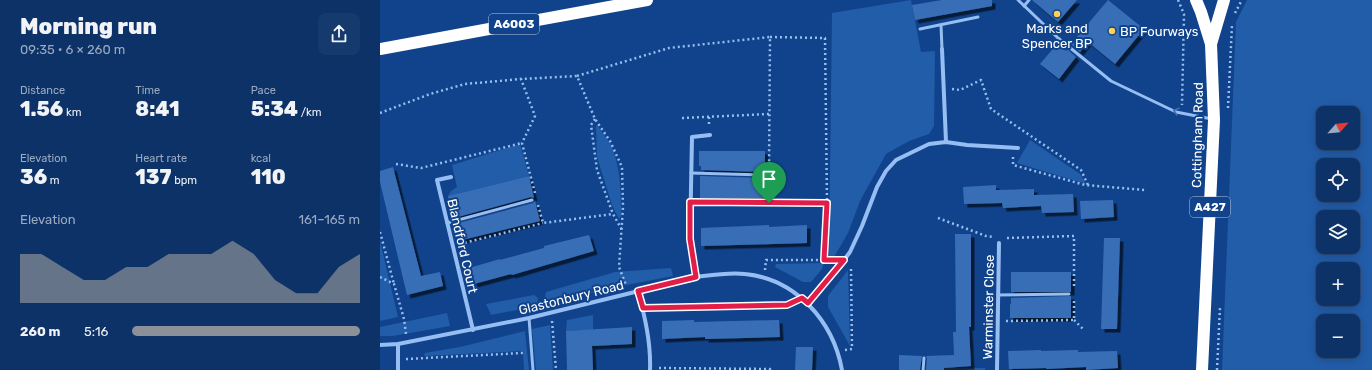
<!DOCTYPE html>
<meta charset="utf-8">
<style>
body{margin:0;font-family:Rubik,sans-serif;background:#153a6e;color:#f1f3f6;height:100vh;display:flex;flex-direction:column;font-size:15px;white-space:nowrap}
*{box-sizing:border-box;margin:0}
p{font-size:13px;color:#9aaac0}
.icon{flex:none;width:22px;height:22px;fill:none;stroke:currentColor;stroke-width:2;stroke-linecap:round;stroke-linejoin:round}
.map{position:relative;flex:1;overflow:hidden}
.side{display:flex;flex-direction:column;background:#0c3268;width:380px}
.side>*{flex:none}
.needle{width:26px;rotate:63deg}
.tools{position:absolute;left:936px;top:106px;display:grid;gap:8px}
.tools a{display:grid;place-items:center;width:44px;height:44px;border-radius:8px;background:#0c3268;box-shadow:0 2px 10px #0003,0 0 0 1px #2c4d7c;font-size:20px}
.pin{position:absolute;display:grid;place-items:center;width:34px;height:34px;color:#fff;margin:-41px -17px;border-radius:50% 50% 50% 0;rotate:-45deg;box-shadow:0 0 4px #0007}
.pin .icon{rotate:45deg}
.round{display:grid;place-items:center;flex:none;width:42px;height:42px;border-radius:8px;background:#153a6e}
.headline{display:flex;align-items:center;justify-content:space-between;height:68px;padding:0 20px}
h1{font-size:22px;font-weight:800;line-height:30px}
.stats{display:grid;grid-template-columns:repeat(3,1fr);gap:6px;height:68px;padding:4px 20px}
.stats div{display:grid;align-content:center}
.stats b{font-size:20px;font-weight:800}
.stats small{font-size:11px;font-weight:400}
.stats p{font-size:11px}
.chart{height:112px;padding:8px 20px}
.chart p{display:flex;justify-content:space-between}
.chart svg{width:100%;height:72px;margin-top:4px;fill:#8c9099;opacity:.7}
ul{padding:0 20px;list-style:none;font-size:13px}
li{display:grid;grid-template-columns:64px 48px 1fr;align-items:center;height:30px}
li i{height:10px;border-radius:5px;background:#8c9099}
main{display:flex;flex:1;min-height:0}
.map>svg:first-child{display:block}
</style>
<main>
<section class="side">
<div class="headline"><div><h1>Morning run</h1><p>09:35 · 6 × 260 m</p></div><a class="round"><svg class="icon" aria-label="share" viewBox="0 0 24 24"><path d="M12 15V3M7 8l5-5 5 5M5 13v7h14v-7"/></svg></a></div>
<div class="stats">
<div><p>Distance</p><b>1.56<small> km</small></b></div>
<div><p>Time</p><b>8:41</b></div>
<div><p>Pace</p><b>5:34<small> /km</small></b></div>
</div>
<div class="stats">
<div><p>Elevation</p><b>36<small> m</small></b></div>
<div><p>Heart rate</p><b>137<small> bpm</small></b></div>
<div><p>kcal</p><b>110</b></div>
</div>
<div class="chart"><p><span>Elevation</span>161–165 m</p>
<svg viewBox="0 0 160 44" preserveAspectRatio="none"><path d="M0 44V14L10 14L20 22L30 30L40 30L50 22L60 22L70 14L80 14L90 14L100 6L110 14L120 30L130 38L140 38L150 22L160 14V44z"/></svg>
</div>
<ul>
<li><b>260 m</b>5:16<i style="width:100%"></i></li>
</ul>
</section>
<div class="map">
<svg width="992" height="370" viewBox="0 0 992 370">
<defs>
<filter id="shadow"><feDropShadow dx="3.5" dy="3.5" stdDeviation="0" flood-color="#0009"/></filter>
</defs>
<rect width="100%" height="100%" fill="#10438b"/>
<!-- green -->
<g fill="#225daa" fill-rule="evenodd">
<path d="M531,0l10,52 14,-1 -1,75 -5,8 -20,7 -23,13 -26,47 -12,32 -14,24h-5l3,-244z"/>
<path d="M867,0h125v370h-150l14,-348zM943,113h30v30h-30zM943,165h30v30h-30zM943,217h30v30h-30zM943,269h30v30h-30zM943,321h30v30h-30z"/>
<path d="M217,125c4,6 9,12 13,18 11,23 11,49 11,73l-2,3 -7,-14 -15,-48 -1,-31z"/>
<path d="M650,140l50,34 6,10 -69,-21z"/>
<path d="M140,144l9,32 -81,20 3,-5 6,-4 -5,-22z"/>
<path d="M0,241l18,76 -18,4z"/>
<path d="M444,263l-2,6 -11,13h-8l-28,-15 1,-3z"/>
<path d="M291,268l2,8 -62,12 -57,15h-6l-3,-6 1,-5 69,-20z"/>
<path d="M468,270l2,76 -22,-39v-11z"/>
<path d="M154,295l4,3 -1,8 -46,9 -5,-11z"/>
<path d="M67,313l3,13 -57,10h-13v-9z"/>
<path d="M213,315v15l-27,1 1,-11z"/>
<path d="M170,325l3,45h-17l-4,-41z"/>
<path d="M145,331l4,39h-5l-1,-19 -99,5 1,-3 35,-6z"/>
<rect x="564" y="368" width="41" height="2"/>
</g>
<!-- building -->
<g fill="#396eb5" filter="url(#shadow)">
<path d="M562,0h50v6l-77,14 -3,-15z"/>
<path d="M652,0h45l-19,22z"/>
<path d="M728,0l36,29 -29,35 -27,-22 -8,10 -9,-8z"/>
<path d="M677,44l9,7 1,-2 9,8 -17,22 -19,-15z"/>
<path d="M319,151h66v21l-64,-2v-4h-2z"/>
<path d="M13,167l28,109 19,-4 3,14 -36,9 -27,-113v-11z"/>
<path d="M149,176l5,22 -3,-1 -77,21 -6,-22z"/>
<path d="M320,176l65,2 1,20h-66z"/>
<path d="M616,185v5l38,-1v6l39,-1 1,18 -32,1 -1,-7 -38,2 -1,-5 -38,1 -1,-17z"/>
<path d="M733,200l1,17 -33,2 -1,-18z"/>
<path d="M155,201l5,20 -82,20 -3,-17 78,-21z"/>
<path d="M389,225v2l38,-2v18l-106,3v-18z"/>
<path d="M575,234h16v93h-2l2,39 -27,2v2h-18l1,-12 -1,-2 28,-1 -1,-23h3z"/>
<path d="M209,235l5,16 -82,24 -1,-1 -37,10 -5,-16 31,-9v1l44,-12v-2z"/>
<path d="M724,238h16l-3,91h-16z"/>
<rect x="631" y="272" width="60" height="20"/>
<path d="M691,296v22h-61v-14h1v-6z"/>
<path d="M314,320v2l85,-2 1,17 -75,2v-2l-43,2v-18z"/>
<path d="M252,327v17l-40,2 1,24h-26l-1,-39z"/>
<path d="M416,347h17l-1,23h-17z"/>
<path d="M661,350v1l37,-1v2l39,-1 1,17 -32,2v-3l-40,2v-1l-37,1 -1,-18z"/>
<path d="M519,355l23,1 -2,14h-21z"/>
</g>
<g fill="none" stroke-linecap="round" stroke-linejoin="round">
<!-- path -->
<g stroke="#96bef2" stroke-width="2.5" stroke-dasharray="2 3" stroke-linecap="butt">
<path d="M798,0l6,14 -2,91"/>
<path d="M855,13l7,-13"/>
<path d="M390,37l55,1 2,165"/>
<path d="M197,76l92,-28 101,-11 -1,133"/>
<path d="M572,89l8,1 21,-10 10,29 90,61 7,15"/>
<path d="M848,108l4,-83"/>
<path d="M0,113l50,-19 35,-10 56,-5"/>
<path d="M329,117v9"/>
<path d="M302,118l87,-4"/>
<path d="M215,119l-4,6 6,45 16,44"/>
<path d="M633,157v8l72,20 60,5"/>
<path d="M16,164l25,4 101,-25"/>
<path d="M155,193l-13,-50 13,-27 -14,-37 56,-3 18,43 15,22 12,26 1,40 -4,60 7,18"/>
<path d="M320,202l69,1v-22"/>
<path d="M389,203h58l-3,57h8"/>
<path d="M158,205l5,18 70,-9 9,16"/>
<path d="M558,218l48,18 8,1"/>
<path d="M0,232l14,52"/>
<path d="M627,238l67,-2v52"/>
<path d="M80,244l83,-21"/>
<path d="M385,270l1,-10h58"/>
<path d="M0,277l14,7 10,35 2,15"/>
<path d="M271,308l136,-3 6,-2"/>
<path d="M694,320l10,10"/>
<path d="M172,321l4,49"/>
<path d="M626,321l68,-1v-19"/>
<path d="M465,350l7,-1 -1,-82"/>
<path d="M26,359l117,-6"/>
<path d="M279,368l111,1v1"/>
<path d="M837,370l3,-63"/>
</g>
<!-- lane -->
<g stroke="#96bef2" stroke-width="3">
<path d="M638,0l40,38 53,43 65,31 36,7"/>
<path d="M644,6l5,-6"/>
<path d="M561,25l1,24"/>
<path d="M540,29l58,-12"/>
<path d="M311,173l73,2"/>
<path d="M67,223l85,-23"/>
<path d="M618,295l71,-1"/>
<path d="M149,318l4,52"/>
<path d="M543,370l1,-12"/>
</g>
<!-- street -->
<g stroke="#96bef2" stroke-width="4">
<path d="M562,49l4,93"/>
<path d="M71,177l-14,3 36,150"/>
<path d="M316,277l-6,-38 2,-102 18,-2"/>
<path d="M258,291c7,26 13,52 12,79"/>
<path d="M428,303l33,-39 9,-12 12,-26 15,-39 9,-16 10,-11 33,-16 17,-2 21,3 51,3"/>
<path d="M18,344v26"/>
<path d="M0,345l18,-1 131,-26 167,-41c16,-2 33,-5 49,-3 51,5 88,47 97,96"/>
<path d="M617,370l2,-127"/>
</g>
<!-- highway -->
<g stroke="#fff" stroke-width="12">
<path d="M816,0l5,12 10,32 3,76 -12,250"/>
<path d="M831,44l13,-44"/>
<path d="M0,49l267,-49"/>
</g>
</g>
<!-- one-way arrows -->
<defs><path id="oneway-chevron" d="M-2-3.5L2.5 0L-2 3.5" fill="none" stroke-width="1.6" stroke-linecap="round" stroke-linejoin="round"/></defs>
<use stroke="#3f6eaf" href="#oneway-chevron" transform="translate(796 111) rotate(-161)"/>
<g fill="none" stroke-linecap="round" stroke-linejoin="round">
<defs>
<path id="route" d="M310,202l137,1 -3,57h20l-36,43 -6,-5 -15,7 -144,3 -5,-17 58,-14 -6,-38z"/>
</defs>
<!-- route casing -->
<use href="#route" stroke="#fff" stroke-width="8"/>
<!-- route -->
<use href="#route" stroke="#e11d48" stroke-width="5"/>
</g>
<!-- markers -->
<g fill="#ffd257" stroke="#10438b" stroke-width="1.5">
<circle cx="677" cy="14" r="4"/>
<circle cx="732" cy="31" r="4"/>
</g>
<g text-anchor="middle" stroke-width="4" stroke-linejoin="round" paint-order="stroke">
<!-- shield labels -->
<g fill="#10438b" stroke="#b7c7dc" stroke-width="1">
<rect x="109" y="14" width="50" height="20" rx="3"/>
<rect x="810" y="197" width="40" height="20" rx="3"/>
</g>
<g font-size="12" font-weight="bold" fill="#fff">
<text x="134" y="28">A6003</text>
<text x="830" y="211">A427</text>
</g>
<!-- poi labels -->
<g font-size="13" fill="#fff" stroke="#10438b">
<text x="677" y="33">Marks and<tspan x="677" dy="15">Spencer BP</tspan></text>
<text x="740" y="36" text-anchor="start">BP Fourways</text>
</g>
<!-- street labels -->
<g font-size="13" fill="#fff" stroke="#10438b">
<text transform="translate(817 135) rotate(-89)" y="5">Cottingham Road</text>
<text transform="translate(83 246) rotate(77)" y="5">Blandford Court</text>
<text transform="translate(191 297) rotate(-14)" y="5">Glastonbury Road</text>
<text transform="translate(608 307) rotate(-89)" y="5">Warminster Close</text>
</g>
</g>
</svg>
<div class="tools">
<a><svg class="needle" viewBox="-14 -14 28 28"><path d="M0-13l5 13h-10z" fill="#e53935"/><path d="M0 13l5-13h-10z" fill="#9aaac0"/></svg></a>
<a><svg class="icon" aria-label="locate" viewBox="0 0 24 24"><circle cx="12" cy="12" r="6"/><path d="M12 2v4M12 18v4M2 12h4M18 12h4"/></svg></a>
<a><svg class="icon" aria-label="layers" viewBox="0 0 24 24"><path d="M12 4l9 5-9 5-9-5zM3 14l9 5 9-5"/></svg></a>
<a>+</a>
<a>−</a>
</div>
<div class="pin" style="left:389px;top:203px;background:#1e9e55"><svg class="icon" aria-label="arrive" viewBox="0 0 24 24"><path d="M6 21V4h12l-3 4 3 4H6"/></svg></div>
</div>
</main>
